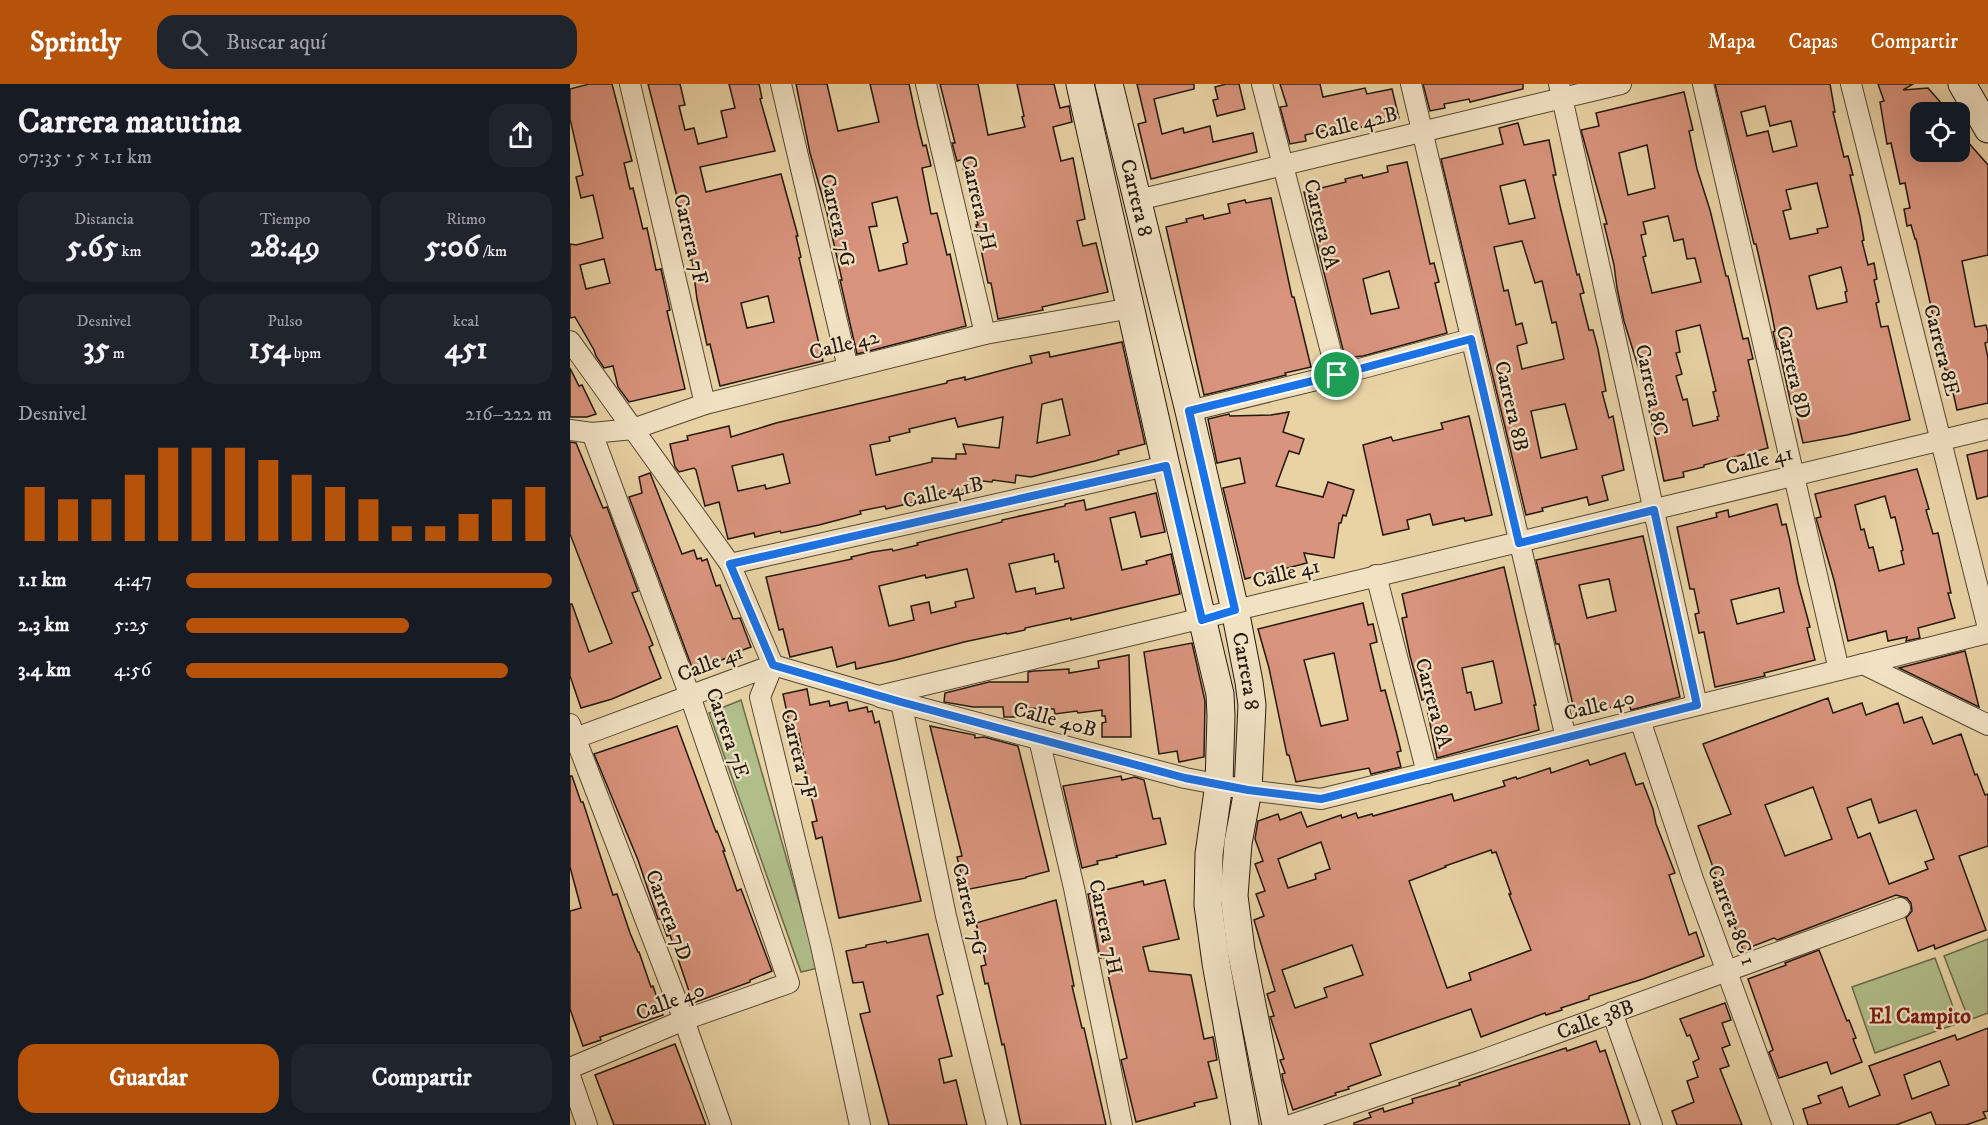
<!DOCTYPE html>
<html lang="es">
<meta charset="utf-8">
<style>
body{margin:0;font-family:"IM FELL DW Pica",serif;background:#20242c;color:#f1f3f6;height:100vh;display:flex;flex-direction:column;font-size:22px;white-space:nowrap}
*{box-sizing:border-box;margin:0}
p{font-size:20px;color:#9ea1a6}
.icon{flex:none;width:33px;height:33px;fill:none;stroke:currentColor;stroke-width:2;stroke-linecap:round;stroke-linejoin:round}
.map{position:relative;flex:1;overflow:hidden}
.sheet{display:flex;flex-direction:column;background:#171b24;width:570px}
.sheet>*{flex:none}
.fabs{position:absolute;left:1340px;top:18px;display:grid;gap:12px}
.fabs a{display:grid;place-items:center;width:60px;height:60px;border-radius:12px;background:#171b24;box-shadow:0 6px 24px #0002;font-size:30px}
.pin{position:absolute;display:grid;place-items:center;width:51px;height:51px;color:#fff;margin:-26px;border:3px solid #fff;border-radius:50%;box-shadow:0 2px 6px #0007}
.round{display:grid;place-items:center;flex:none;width:63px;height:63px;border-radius:18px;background:#20242c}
.overview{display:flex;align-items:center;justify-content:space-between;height:102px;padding:0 18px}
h1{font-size:33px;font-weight:700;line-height:45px}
.stats{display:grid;grid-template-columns:repeat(3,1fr);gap:9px;height:102px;padding:6px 18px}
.stats div{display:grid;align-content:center;border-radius:15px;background:#20242c;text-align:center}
.stats b{font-size:30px;font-weight:700}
.stats small{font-size:16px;font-weight:400}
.stats p{font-size:16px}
.chart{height:168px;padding:12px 18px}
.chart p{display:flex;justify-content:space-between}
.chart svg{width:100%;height:108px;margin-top:6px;stroke:#b45309;stroke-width:6}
.action{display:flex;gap:12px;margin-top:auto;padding:12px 18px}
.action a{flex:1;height:69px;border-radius:18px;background:#b45309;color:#fff;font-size:24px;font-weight:700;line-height:69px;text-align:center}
.action a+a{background:#20242c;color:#f1f3f6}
ul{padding:0 18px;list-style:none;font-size:20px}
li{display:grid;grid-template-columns:96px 72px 1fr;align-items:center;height:45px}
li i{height:15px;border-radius:8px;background:#b45309}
header{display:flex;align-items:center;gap:36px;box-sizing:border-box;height:84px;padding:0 30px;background:#b45309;color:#fff}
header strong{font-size:28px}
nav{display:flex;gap:33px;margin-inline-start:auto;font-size:21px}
.search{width:420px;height:54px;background:#20242c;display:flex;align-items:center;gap:15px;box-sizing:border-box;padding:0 21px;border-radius:18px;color:#9ea1a6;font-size:22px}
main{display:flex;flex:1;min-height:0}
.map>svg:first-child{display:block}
</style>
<header>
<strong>Sprintly</strong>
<div class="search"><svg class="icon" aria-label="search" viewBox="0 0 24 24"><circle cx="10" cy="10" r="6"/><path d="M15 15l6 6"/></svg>Buscar aquí</div>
<nav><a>Mapa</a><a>Capas</a><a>Compartir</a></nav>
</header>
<main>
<section class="sheet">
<div class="overview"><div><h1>Carrera matutina</h1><p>07:35 · 5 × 1.1 km</p></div><a class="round"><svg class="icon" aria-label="share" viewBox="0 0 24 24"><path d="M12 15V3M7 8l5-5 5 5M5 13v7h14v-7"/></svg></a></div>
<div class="stats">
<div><p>Distancia</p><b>5.65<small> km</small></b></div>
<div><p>Tiempo</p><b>28:49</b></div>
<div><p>Ritmo</p><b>5:06<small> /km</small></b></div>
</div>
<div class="stats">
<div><p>Desnivel</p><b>35<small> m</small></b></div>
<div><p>Pulso</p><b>154<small> bpm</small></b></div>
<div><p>kcal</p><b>451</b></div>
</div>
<div class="chart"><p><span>Desnivel</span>216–222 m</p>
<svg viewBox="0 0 160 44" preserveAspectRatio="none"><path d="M5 44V22M15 44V27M25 44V27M35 44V17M45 44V6M55 44V6M65 44V6M75 44V11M85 44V17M95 44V22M105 44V27M115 44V38M125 44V38M135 44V33M145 44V27M155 44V22"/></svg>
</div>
<ul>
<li><b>1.1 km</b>4:47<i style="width:100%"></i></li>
<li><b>2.3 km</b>5:25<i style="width:61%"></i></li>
<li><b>3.4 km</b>4:56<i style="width:88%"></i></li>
</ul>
<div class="action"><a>Guardar</a><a>Compartir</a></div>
</section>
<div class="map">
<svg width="1418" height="1041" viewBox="0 0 1418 1041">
<rect width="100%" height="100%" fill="#e9d3a5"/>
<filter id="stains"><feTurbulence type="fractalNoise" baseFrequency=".00333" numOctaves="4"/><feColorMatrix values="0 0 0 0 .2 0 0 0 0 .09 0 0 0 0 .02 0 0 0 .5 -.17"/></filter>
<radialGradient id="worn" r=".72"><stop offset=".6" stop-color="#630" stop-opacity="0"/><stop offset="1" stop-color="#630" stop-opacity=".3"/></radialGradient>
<!-- green -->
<g fill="#b1be8a" stroke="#6a6b4c" stroke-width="1.5">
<path d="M171,616l77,268 -17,4 -92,-259z"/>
<path d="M1418,855v74l-19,7 -25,-64z"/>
<path d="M1365,874l24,65 -84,30 -23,-66z"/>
</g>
<!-- building -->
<g fill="#d9947d" stroke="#23180e" stroke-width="1.5" fill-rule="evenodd">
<path d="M19,0h23l20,77 -8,2 6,26 3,-1 10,41 4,-1 9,42 5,-1 9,41 -3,1 18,78 -56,13 -11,-15 -5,-21 -9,2 -8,-12 -2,-6 -19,-33 -5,1v-74l6,1 27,-7 -10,-43 -12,3 -5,-21 7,-2 -13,-56v-30zM34,175l6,24 -24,6 -6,-24z"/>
<path d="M78,0h32l5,21 -6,1 6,24 9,-2 4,16 29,-7 -6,-26 14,-3 -6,-24h30l3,14 -2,1 15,52 -75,16 6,25 75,-18 17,62h-2l5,21 -2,1 24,103 -103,25 -10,-42 -3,1 -10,-46 -5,-39h-2l-10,-39 3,-1zM198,212l6,26 -27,6 -6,-25z"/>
<path d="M226,0h31l11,47 41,-9 -9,-38h39l9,42 5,20 3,-1 5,21 -9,2 9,46 6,-1 10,42 3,-1 16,72 -109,28 -17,-74h2l-15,-67 -17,-60zM327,113l11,45 -5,2 4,20 -28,7 -10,-44 8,-1 -5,-23z"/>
<path d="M370,0h38l10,51 37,-8 -3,-10 2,-1 -7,-32h37l6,24 9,-2 3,16 -19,5 8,34 12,-3 12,61 -8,2 6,25 13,-3 12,49 -66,15 1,3 -45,9 -7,-36h-3l-12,-58h2l-17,-65 -4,1 -5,-18h3z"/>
<path d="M567,0h57v5l-40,10 8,35 21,-6 1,5 26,-7 3,16 40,-9 4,19 -106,27 -13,-55 8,-2z"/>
<path d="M656,0h13l6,25 -28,7 -4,-16 5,-1 -3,-12z"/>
<path d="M710,0h40l3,13 42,-9 2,6 25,-5 7,29 -45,11 -21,4 -1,-4 -27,6 1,6 -16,3 -10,-37 7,-1z"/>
<path d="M853,0h100v5l-53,13 -1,-3 -25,5 1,4 -15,3z"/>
<path d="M1145,0h115l5,28h-2l11,45 4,-1 5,19h-3l10,42 4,23 -2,1 6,24 6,-2 3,16 -3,1 5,22 -3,1 5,24 7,-1 22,94 -63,15 -44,8 -9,-39h-3l-12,-55h-2l-4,-17 2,-1 -4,-21 -15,-66h-2zM1195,22l5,20 21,-5 6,25 -24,6 -5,-21 -21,5 -6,-24zM1247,99l11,44 -11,2 1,4 -28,6 -7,-28 8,-2 -5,-19zM1271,183l6,24 -2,1 2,10 -30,7 -8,-33z"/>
<path d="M1308,0h35l-10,6 25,-2 21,24h-29v40h39v-20l29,33v90l-26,6 13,66 11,-2 2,7v10l-3,1 3,15v45l-31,7 -9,-40h-3l-29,-131h-1l-4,-14 -4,1 -3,-17 6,-1 -5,-25 -5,1 -9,-41 -4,1 -7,-42 4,-1z"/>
<path d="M1114,8l9,38 -4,1 8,38 13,41 16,66h2l15,63 5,-1 5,21 -5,1 20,88 -64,17v2l-21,5 1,5 -20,4 -20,-95 -20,-65 -7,-33 -3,-23 -10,-41h3l-26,-94 18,-4 -3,-13zM1077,61l8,43 -27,7 -9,-42zM1098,132l6,25 9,-2 4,20 8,-1 6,24 -49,11 -9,-36 3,-1 -5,-21 5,-1 -3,-12zM1130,241l16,66 -3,1 6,24 -2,1 1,3 -25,6 -6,-27 -4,1 -7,-24 6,-2 -6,-21 4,-1 -4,-21z"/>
<path d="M948,39l6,22 25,-5 7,35h-3l8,35 16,65 2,-1 5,19 -4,1 9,36h4l5,19 8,42 -4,1 7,26 4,-2 11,54 -22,6 6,24 -19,5 -2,-8 -45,11 1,3 -17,4 -85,-356 62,-15 -4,-16zM955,96l10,38 -26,6 -9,-38zM952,157l13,42 7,-2 10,42 4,-1 8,37 -42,10 -5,-23 10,-3 -5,-20 -6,2 -8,-35 -4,1 -10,-44zM995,320l12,45 -36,9 -10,-47z"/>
<path d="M837,78l23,102 4,-1 5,19 -4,1 12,50 -84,23 -18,2 -41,-166 42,-10 -1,-3 17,-4 1,3 25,-6 -1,-6zM819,187l10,37 -28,6 -8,-35z"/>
<path d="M701,114l21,99h2l17,70 -26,6 1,2 -82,20 -38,-168 21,-5 -1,-3 17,-4 1,4 26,-6 -2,-9 17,-4 1,3z"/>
<path d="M552,258l23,102 -27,7 1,3 -24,7 -64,16 -15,-2 -1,8 -22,-3 -1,2 -19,-2 -1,12 -20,-2 -1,4 -24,-1v6l-41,10 -1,-3 -25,5 1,3 -42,11 -38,8 -1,-2 -25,6 -1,-4 -26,6 -9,-37 -14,4 -9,-36 -2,-2 -15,4 -4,-5 -5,-23 18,-4 -1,-4 42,-10 2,11 45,-14 171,-40v-2l18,-4v3l46,-12 21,-5 -2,-7 19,-4 1,5zM492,315l8,36 -33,8 5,-39zM433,333l-4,31 -36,-4 3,10h-10v5l-24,-1v4l-56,13 -6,-30 20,-4 -1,-4 21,-5 -1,-3 46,-11 3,9zM213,370l7,29 -24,6 -1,-4 -27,6 -6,-25z"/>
<path d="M0,284l9,18 3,-1 14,29 -9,3h-17z"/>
<path d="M719,328l-6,20 21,7 -5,15 -10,-3 -13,35 47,11 5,-15 26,8 -8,26 -3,-1 -2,8h-2l-5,35 -30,-5 3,10 -62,16 -22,-91 22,-5 -5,-25 -23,5 -9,-44 21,-5 1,2 41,-1z"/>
<path d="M899,332l23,99 -27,6 -1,-3 -31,7 -3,-11 -23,6 2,9 -26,6 -20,-90 28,-8 2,4 50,-12 -2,-6z"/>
<path d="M0,358l6,1 27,65 4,-1 31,84 -6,2 21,52 -4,2 12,31 -49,21 -31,9 -11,-32v-72h2l17,48 23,-9 -42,-109z"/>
<path d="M1418,366v46l-11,3 -10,-44z"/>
<path d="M1347,385l12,40 -3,1 7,24 5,-1 13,60h-3l7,25 -37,10 2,10 -14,3 1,-4 -19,4 -2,-10 -38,10 -14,-61 -18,-62 5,-1 -6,-23zM1315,412l6,22 4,-1 8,33 -2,1 3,13 -25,7 -6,-24 -4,1 -5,-19 -3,1 -6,-25z"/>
<path d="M80,389l32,81 12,-4 3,9 4,-1 1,3 5,-2 9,27 4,-1 1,3 12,31 7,-1 11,29 -14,5 1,2 -45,16 -64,-173 13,-4 -3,-16z"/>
<path d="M586,409l9,39 -24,5 -6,-25 -25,6 12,52 25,-6 -1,-3 25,-7 9,40 -109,26v-2l-46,10v2l-18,4 -1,-1 -42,9 -68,18 -40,9 -1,-7 -18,5 -5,-20 -42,10 -7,-28 -4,1 -13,-53 86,-18 -1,-2 21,-5 20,-3 1,2 25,-6 -1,-2 85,-21v-2l63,-14v-2l19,-4 2,10zM484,470l1,8 3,-1 6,27 -28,6 -1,-6 -19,4 -7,-28zM397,485l7,29 -19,4 1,5 -25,6 -2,-11 -18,4 3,14 -25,6 -10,-40 46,-11 1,3z"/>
<path d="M1207,420l5,21 4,-1 4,17 8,42 12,44 -3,1 8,32 -51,13 1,3 -50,11 -11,-55 -5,1 -4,-19 4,-1 -5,-24h-4l-13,-62 40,-10 -1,-4 12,-3 1,7zM1209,504l5,24 -47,12 -6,-24z"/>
<path d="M1073,452l37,161 -49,13 -2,-6 -54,10 -16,-70h-3l-20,-84zM1039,495l7,32 -29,7 -8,-33z"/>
<path d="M934,483l32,138h-2l5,25 -102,28 -12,-59 -3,1 -12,-44 -8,-38 5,-1 -5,-23zM923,577l9,42 -27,7 -4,-18 -4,1 -5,-25z"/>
<path d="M793,519l5,22 5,-1 4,18 -7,2 11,47 4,-1 11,41 5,20 -4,1 4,15 -30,7 -2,-6 -73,14 -7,-27h-2l-18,-87 -11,-39zM764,569l14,67 -27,6 -17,-66z"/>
<path d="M622,559l13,58 -1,56 -25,5 -2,-11 -18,3 -15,-102z"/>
<path d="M1395,567l14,56 -80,-39z"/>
<path d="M559,571l2,82h-29v-14l4,-1 -1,-6h-3v-6l-24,3 -1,-2 -22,3 -1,-5 -36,-1v9h-14l-1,-10h-30l-29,-5 1,-9 44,-11h39v-10l6,-1 35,-2v4l30,-5 -1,-7z"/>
<path d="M237,605l3,16 19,-4 1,5 17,-4 2,9 18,-4 1,5 4,-1 3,12 4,-2 42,180 -82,17 -17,-81 -6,2 -4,-17 5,-1 -15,-62h2l-5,-25 -7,2 -9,-42z"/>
<path d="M1258,614l5,15 29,-10 4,12 32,-12 6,20 18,-6 11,27 28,-10 14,41 2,-1 8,21 3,-1v52l-29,10 27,74 -51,19 -1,-4 -16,6 -12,-33 6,-7 -1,-8 -4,-5 -11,-3 -119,45 -3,-2 -31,12 -45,-124 33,-12 -28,-70zM1243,703l19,52 -47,17 -20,-51zM1301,715l8,24 37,-13 18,49 -9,3 3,7 -39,15 -19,-51 -12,5 -11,-30z"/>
<path d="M107,642l39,106 1,-1 8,20h-2l14,40 4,-2 31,82 -22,9v2l-57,21 -23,-68 -3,1 -6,-17h-3l-20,-59 -44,-106z"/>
<path d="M360,642l45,9v3l9,-1 34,9 31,125 -23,6v1l-61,12 -8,-33 5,-1z"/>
<path d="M1055,669l11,32 7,-2 10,26 3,15 19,49 -6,2 20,60 7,-3 8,24 -61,23 -54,17v3l-28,9 1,2 -16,5 -1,-2 -64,24 -10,-28 -101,35 11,31 -33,12 1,2 -14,4 1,2 -43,15 -10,-30 -1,-6 3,-1 -5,-13 4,-1 -13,-40 -1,-2 4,-1 -7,-22 8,-3 -21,-71 10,-4 -8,-22 9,-3 -10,-27 8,-3 -8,-22 3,-18 20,-7 2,6 21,-8 6,15 34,-12 1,3 14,-5 2,5 14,-4 1,2 79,-22 2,7 51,-15 -2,-5 13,-4 1,2 33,-11 1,5 37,-13 2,5zM751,758l9,27 -15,5 1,5 -28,9 -10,-29zM921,766l1,3 4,-1 15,42h-2l22,56 -62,23 2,7 -24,8 -38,-107 37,-14 -1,-1zM782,861l11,30 -39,13 3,9 -32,11 -13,-38z"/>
<path d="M0,692h2l9,26h2l30,93 4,-1 13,39 8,19h1l12,35 2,-1 10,29 -63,22 1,3 -18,6 -13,-37v-98l11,-3 -11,-41z"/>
<path d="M551,692l1,4 13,-3 9,3 9,39 7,-1 6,26 -50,12 1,1 -20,4 1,3 -16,4 -19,-82z"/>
<path d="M595,796l14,59 -36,8 6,24 42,4 13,64 9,-2 4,23 -9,2 9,36 -23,5 1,3 -59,16 -15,-62 6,-2 -23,-101 -4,1 -12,-64 55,-13 1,4z"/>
<path d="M486,816l14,66 4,20h-2l10,42h2l22,97h-85l-17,-81 -2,1 -14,-62 -3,1 -4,-18 5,-1 -10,-42z"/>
<path d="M358,850l15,60 -6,2 15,60 -13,3 5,24 12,-3 11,45h-78l-29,-111 10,-2 -7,-30 -10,1 -7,-32 20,-4v-2l20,-4 1,2z"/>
<path d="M1249,866l28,71 2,-1 7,18 -3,1 9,23 -31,12 -4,-12 -48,16 -10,-26 4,-2 -25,-71 38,-14 -1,-2z"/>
<path d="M1155,919l6,17 -9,3 8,22 -8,3 7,18 -9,3 22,56h-65l-5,-14 22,-9 -7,-21 11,-4 -5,-15 6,-3 -9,-24 -3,1 -7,-17z"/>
<path d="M1418,944v83l-5,1 3,6 -20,7h-30l-5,-13 -35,13h-88l-5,-16 18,-6 -3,-7 24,-9 7,20 31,-12 -11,-29 86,-31 2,5zM1370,977l9,24 -37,14 -8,-24z"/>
<path d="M1026,957l4,11 5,-2 25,75h-276v-2l17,-6 -2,-4 14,-5 1,4 29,-9 -1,-4 48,-14 -1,-2 107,-35 1,3z"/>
<path d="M105,960l31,81h-92l-19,-50z"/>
</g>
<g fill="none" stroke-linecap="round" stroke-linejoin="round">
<defs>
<g id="street">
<path d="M60,0l75,320"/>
<path d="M211,0l67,284"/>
<path d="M356,0l59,250"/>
<path d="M692,0l75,291"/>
<path d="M841,0l155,654"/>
<path d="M989,0l138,621"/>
<path d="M1133,0l136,586"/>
<path d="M1281,0l137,544"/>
<path d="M568,116l483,-116"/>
<path d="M0,257l160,223 43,101 -13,32 61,249 39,179"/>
<path d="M619,327l148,-36 134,-36"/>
<path d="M0,346l22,3 41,-4 72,-25 280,-70 147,-26"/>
<path d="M160,480l436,-98"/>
<path d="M806,491l51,198"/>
<path d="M1293,580l125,61"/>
<path d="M310,613l305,81 63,12 73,9 667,-166"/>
<path d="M331,618l45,214 51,209"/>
<path d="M1070,636l53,159 90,246"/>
<path d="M0,640l114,296 37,105"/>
<path d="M469,655l35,149 48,237"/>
<path d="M0,656l203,-75 106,31 1109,-267"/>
<path d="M1042,928l40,113"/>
<path d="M0,984l114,-48 105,-37 -99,-287 -98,-263"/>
<path d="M0,992l17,49"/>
<path id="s1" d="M721,1041l189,-64 420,-153"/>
</g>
<g id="secondary">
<path d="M510,0l86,382 54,228 1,22 -2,68 -10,70 -1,51 8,58 29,162"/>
<path id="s2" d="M539,0l80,327 46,199 14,72 3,23 -4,85 -10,53 -4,53 7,54 35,175"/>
<path d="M1392,0l26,45"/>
</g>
</defs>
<!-- street casing -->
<use href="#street" stroke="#544734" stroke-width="22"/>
<!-- secondary casing -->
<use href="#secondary" stroke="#23180e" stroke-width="29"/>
<!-- street -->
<use href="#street" stroke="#f1e2c4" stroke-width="20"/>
<!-- secondary -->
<use href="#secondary" stroke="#f1e2c4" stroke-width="27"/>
</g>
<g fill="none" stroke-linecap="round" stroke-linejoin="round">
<defs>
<path id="route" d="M901,255l48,204 135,-33 43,195 -376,94 -73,-9 -63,-12 -284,-76 -128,-37 -43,-101 436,-98 36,154 33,-10 -46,-199 148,-36z"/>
</defs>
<!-- route casing -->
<use href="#route" stroke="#fff" stroke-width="12"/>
<!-- route -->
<use href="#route" stroke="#1a73e8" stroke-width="8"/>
</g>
<g text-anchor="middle" stroke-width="4.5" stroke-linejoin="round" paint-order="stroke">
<!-- street labels -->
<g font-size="21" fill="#23180e" stroke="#f1e2c4">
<text transform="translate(786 39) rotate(-14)" y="7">Calle 42B</text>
<text dy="7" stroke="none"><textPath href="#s2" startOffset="117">Carrera 8</textPath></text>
<text transform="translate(409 119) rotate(77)" y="7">Carrera 7H</text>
<text transform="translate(268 136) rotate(77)" y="7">Carrera 7G</text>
<text transform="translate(752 140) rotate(76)" y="7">Carrera 8A</text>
<text transform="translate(121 155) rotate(77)" y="7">Carrera 7F</text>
<text transform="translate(274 260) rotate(-14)" y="7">Calle 42</text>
<text transform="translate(1372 266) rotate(76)" y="7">Carrera 8E</text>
<text transform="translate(1224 288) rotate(77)" y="7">Carrera 8D</text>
<text transform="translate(1082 306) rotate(78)" y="7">Carrera 8C</text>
<text transform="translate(942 322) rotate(77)" y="7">Carrera 8B</text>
<text transform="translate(1189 376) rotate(-14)" y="7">Calle 41</text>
<text transform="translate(373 408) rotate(-13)" y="7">Calle 41B</text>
<text transform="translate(716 489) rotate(-14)" y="7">Calle 41</text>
<text transform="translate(140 579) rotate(-21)" y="7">Calle 41</text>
<text dy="7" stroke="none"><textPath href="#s2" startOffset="603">Carrera 8</textPath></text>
<text transform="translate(864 619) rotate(75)" y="7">Carrera 8A</text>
<text transform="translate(1029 621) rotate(-14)" y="7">Calle 40</text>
<text transform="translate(485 635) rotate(15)" y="7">Calle 40B</text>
<text transform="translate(158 649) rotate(71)" y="7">Carrera 7E</text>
<text transform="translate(229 670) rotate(76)" y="7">Carrera 7F</text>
<text transform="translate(400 825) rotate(77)" y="7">Carrera 7G</text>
<text transform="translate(99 831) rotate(69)" y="7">Carrera 7D</text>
<text transform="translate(1162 831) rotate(70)" y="7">Carrera 8C 1</text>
<text transform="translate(536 843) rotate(78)" y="7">Carrera 7H</text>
<text transform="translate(100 917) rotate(-21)" y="7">Calle 40</text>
<text dy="7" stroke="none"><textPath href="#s1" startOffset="322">Calle 38B</textPath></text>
</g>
<!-- neighbourhood labels -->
<g font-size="22" font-weight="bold" fill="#7a1f14" stroke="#f1e2c4">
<text x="1350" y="939">El Campito</text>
</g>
</g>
<rect width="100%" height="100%" filter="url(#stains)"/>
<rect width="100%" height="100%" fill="url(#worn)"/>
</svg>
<div class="fabs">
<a><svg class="icon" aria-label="locate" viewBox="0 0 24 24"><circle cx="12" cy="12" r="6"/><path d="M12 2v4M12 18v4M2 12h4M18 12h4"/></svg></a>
</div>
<div class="pin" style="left:767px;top:291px;background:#1e9e55"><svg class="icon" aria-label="arrive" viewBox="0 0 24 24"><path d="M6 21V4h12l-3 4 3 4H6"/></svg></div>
</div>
</main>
